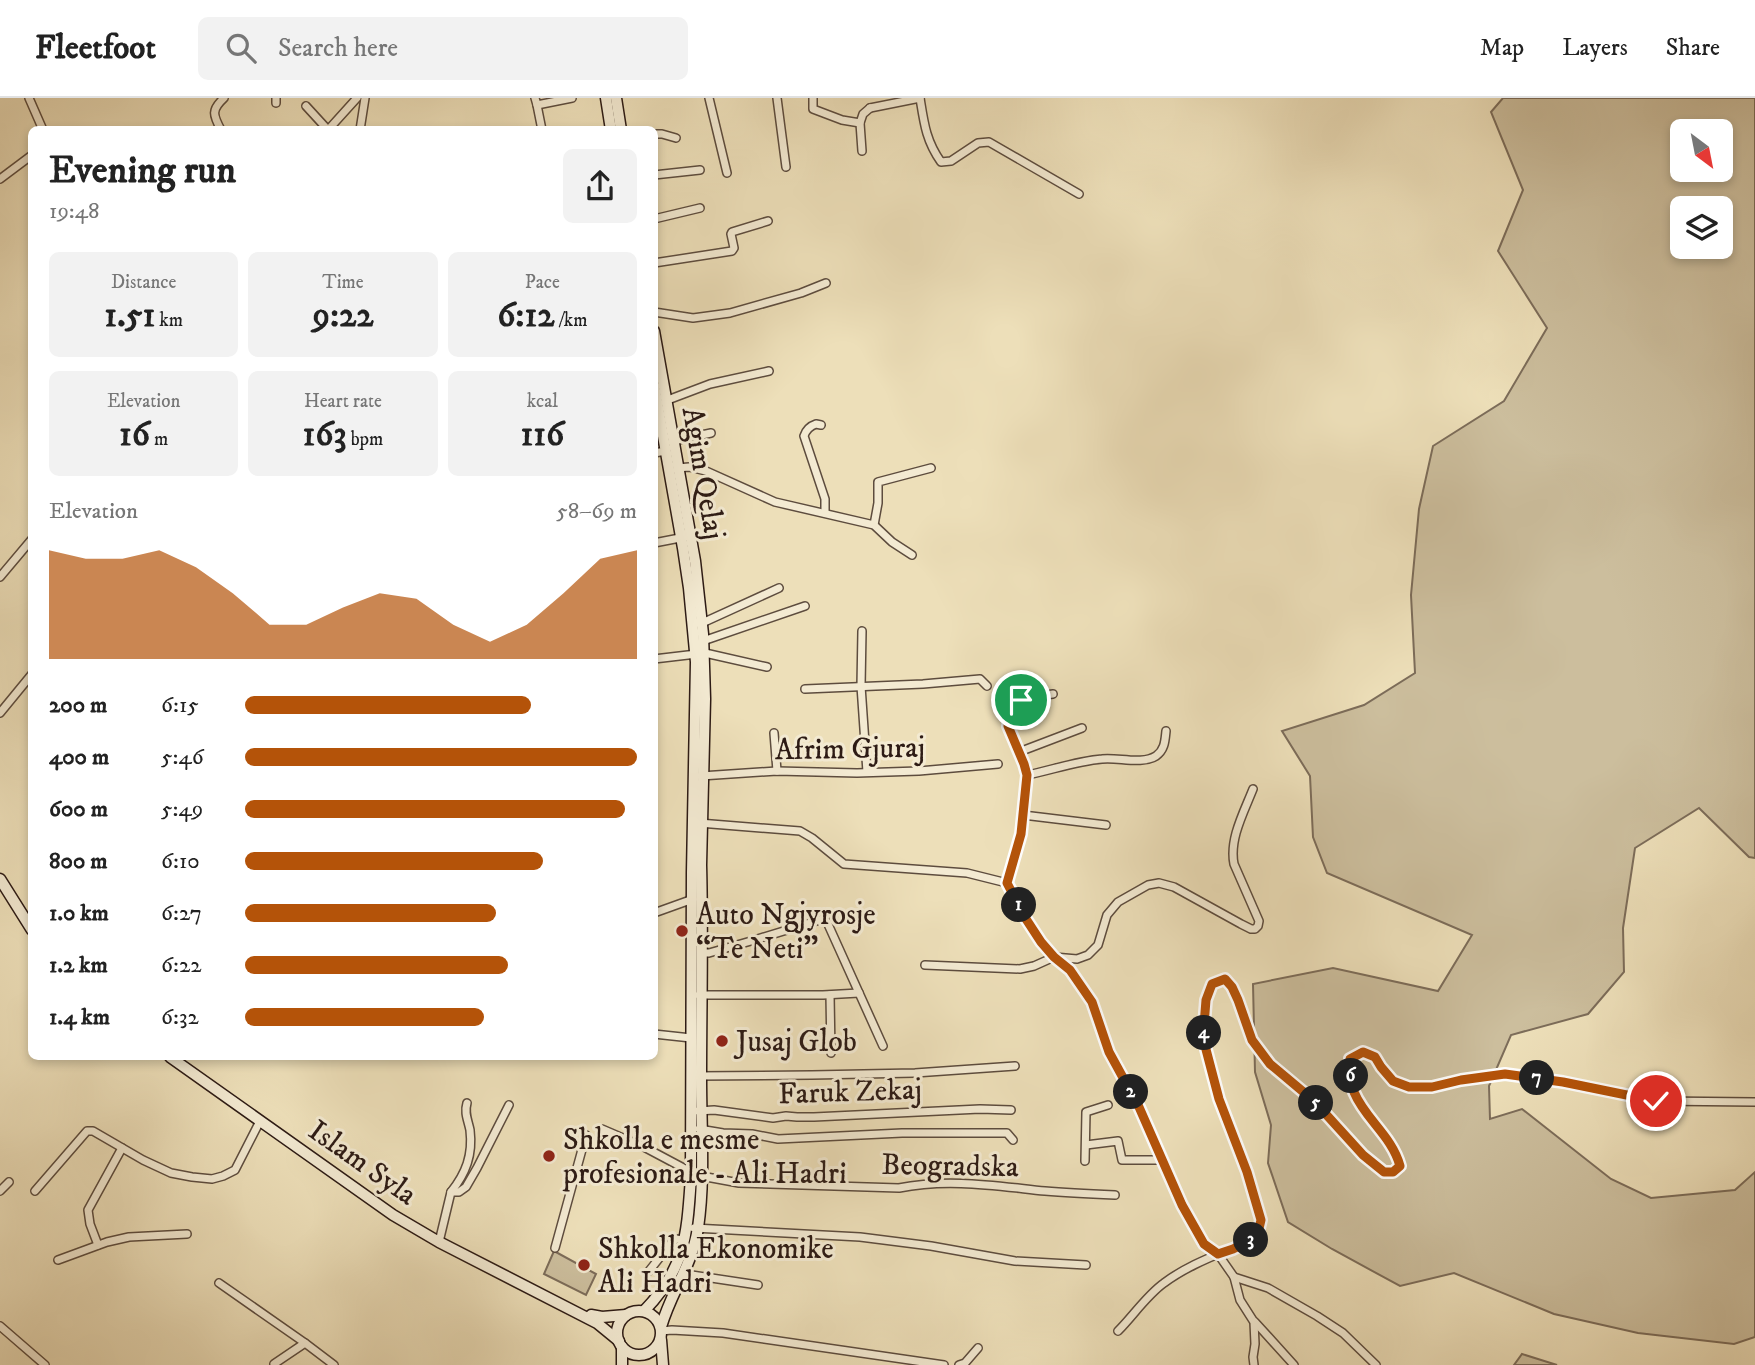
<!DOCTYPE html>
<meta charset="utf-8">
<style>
body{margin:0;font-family:"IM FELL DW Pica",serif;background:#f2f2f2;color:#222;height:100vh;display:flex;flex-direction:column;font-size:26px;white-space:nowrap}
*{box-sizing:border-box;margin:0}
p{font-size:23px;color:#767676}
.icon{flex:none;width:38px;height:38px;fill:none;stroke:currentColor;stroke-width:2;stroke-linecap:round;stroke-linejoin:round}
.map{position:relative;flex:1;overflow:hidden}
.panel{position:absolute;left:28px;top:28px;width:630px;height:934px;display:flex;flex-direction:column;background:#fff;border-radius:10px;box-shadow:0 4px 10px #0003}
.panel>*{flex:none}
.needle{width:46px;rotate:148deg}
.controls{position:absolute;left:1670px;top:21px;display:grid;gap:14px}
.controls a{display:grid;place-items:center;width:63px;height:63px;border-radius:10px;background:#fff;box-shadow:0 4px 10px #0003;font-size:35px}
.pin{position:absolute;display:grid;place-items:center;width:60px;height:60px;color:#fff;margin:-30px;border:4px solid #fff;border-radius:50%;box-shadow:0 2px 7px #0007}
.km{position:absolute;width:35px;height:35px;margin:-18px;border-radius:50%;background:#222;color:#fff;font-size:19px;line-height:35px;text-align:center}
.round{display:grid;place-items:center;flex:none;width:74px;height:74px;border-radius:10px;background:#f2f2f2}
.summary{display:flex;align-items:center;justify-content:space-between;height:119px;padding:0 21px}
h1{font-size:38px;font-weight:800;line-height:52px}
.stats{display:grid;grid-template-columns:repeat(3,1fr);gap:10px;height:119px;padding:7px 21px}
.stats div{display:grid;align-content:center;border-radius:10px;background:#f2f2f2;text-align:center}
.stats b{font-size:35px;font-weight:800}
.stats small{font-size:19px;font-weight:400}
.stats p{font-size:19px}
.chart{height:196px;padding:14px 21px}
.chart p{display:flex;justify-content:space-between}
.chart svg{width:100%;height:126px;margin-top:7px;fill:#b45309;opacity:.7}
ul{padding:0 21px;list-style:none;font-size:23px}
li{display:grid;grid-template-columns:112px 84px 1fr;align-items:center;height:52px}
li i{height:18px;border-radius:9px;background:#b45309}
header{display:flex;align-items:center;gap:42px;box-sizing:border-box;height:98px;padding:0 35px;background:#fff;border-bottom:2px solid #e0e0e0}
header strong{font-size:33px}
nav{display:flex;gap:38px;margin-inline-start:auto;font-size:24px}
.search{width:490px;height:63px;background:#f2f2f2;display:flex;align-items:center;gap:18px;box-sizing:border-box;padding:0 24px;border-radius:10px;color:#767676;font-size:26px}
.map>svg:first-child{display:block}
</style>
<header>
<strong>Fleetfoot</strong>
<div class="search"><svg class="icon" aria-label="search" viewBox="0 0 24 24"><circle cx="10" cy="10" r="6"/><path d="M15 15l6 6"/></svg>Search here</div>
<nav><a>Map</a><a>Layers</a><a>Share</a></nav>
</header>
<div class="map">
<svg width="1755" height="1267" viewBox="0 0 1755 1267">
<rect width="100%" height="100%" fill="#eddfb9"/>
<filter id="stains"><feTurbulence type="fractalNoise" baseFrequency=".00286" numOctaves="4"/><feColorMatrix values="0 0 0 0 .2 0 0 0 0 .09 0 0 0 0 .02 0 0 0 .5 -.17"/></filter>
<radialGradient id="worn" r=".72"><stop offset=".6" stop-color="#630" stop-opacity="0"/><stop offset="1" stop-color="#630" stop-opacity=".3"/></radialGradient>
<!-- green -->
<g fill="#ccbe9d" stroke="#7c6c59" stroke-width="2" fill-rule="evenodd">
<path d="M1503,0h252v760l-6,-1 -50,-49 -64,40 -12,80 1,44 -36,42 -77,21 -22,51 1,33 32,-10 89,70 40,19 84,-8 20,-18v165l-21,7 -96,-11 -84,-19 -100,-41 -54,13 -68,-37 -44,-27 -20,-59 3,-38 -16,-53 -2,-88 80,-16 105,23 34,-56 -145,-62 -14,-36 -3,-61 -28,-45 82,-26 51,-32 -4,-78 8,-86 14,-63 71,-45 43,-73 -49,-77 25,-61 -32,-78zM1682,33h38v39h-38zM1682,110h38v39h-38z"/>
<path d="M554,1153l42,23 -10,21 -42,-21z"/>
<path d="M1522,1256l35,11h-43z"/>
</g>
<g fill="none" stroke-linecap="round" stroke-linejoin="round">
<defs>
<g id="street">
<path d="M29,0l14,32"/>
<path d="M276,0v5"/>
<path d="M535,0l2,7 35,-7"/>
<path d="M709,0l18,75"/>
<path d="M777,0l9,69"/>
<path d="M813,0v11l29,11 18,3 3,-9 7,-6"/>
<path d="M920,0c4,25 6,43 21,64l10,-1 27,-18 11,-1 90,52"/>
<path d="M537,7l5,25"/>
<path d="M306,8l22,24"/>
<path d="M870,10l50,-10"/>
<path d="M860,25l2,28"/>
<path d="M221,32c-8,-15 -10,-20 3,-32"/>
<path d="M328,32l29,-32"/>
<path d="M360,32l5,-32"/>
<path d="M654,36h8l14,4"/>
<path d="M654,77l46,-5"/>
<path d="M0,81l32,-24"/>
<path d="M654,121l46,-11"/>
<path d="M654,165l78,-12 2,-3 -3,-14 1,-2 36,-11"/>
<path d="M654,214l39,6 37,-5 71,-20 25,-10"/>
<path d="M665,303l45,-17 59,-13"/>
<path d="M821,327l-5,-1c-6,2 -10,6 -12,12l21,63v14"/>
<path d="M673,343l38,-8"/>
<path d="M654,355l12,-2"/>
<path d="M677,370l12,-1 17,4 69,31 99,23 18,17 20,13"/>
<path d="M874,427l4,-22v-21l53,-14"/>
<path d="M654,445l31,-6"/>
<path d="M0,479l32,-38"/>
<path d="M700,526l79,-36"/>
<path d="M862,533l-1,55 6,86"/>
<path d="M703,543l102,-35"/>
<path d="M654,561l51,-6 62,14"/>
<path d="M805,591l118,-5 57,-5 7,7"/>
<path d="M0,615l32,-39"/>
<path d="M774,635l3,38"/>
<path d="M1019,654l63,-24"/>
<path d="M1027,677c25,-5 50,-14 75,-16 16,-2 40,6 54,-3 9,-6 9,-16 10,-25"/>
<path d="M701,678l76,-5 80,2 62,-2 79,-7"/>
<path d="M1023,717l83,10"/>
<path d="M699,725l101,8 12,7 32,26 123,9 40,10 19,36 15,23 13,15 16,13 22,32 17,50 30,55 44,98 21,39 14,10 16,23 6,23 14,22 1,22 -2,13 1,8"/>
<path d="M1007,785l14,-49 6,-59 -3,-11 -16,-38 2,-18c14,-9 26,-12 43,-14"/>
<path d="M654,815l39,-14"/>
<path d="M701,855h8l42,-12 72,-22 4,3 56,124"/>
<path d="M925,867l95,4 14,-3 20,-9 23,2 11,-4 10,-10 9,-30 11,-13 30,-17 11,-2 15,4 67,37 10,5h4l3,-3 1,-5 -25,-57c-5,-25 10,-52 19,-75"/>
<path d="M699,897h124l36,-2"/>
<path d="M830,897l1,58"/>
<path d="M654,936l37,4"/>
<path d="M698,978l114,-1 103,-2 100,-7"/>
<path d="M698,1013l16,-1 59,8 13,-2 11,1h17l166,-8 31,1"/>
<path d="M602,1031l42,18 47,25 10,4 38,7 160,5c49,-10 97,-2 146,3 23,2 46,3 70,4"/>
<path d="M699,1031l24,4 29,1 26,5 124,-6h105l6,7"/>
<path d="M1086,1047l32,-4 4,19h40"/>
<path d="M1085,1063l1,-49 22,-7"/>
<path d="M0,1093l9,-9"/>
<path d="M35,1093l52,-60h6l50,29 28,13 21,4 20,2 11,-3 12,-6 25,-49"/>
<path d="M451,1094c15,-19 22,-37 19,-62 -2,-10 -6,-17 -3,-27"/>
<path d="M694,1130l166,9 71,9 84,15 71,4"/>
<path d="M439,1144l12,-50h8l7,-5 11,-19 32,-63"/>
<path d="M98,1147l-8,-21 -2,-14 34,-62"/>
<path d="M555,1150l31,-113"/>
<path d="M58,1162l49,-18 22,-5 58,-3"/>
<path d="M649,1173l23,-29 4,-3 8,1"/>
<path d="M685,1176l73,11"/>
<path d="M1234,1179l34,11 49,28 26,17 33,32"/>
<path d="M219,1185l86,60"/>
<path d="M1255,1224l39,43"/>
<path d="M0,1228l45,39"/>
<path d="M661,1233l11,-1 51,3 221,32"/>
<path d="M1118,1233c15,-15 29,-36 46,-48 28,-21 62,-31 93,-46l4,-17 -14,-48 -28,-73 -16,-61 3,-38 6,-16 13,-5 7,8 6,13 14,40 18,24 43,36 50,55 21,17h9l7,-7c-8,-29 -35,-46 -46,-73 -4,-10 -3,-23 -4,-33l13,-7 12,5 6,10 12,14 16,6h22l30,-7 44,-6 58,8 93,19 99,1"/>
<path d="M274,1266l31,-21 29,22"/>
<path d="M959,1267l6,-2 13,-15"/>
</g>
<g id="secondary">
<path d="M606,0l5,32"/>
<path d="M616,0l5,32"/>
<path d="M654,233l41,230 8,73 2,65 -4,166c2,71 0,142 0,213 0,50 4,101 -3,150 -6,38 -27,64 -37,99"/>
<path d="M0,781l32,51"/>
<path d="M170,959l223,158 46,27 158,81 22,18"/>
<path d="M644,1213c42,-43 43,-77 47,-134l1,-305 4,-210 -7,-74 -6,-40 -29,-163"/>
<circle cx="639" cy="1235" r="22"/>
<path d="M591,1217l11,2 24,-2"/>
<path d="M661,1242l2,25"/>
<path d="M622,1249v18"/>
</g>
</defs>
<!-- street casing -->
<use href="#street" stroke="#5d4c3e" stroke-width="10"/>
<!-- secondary casing -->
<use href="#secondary" stroke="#2d1b15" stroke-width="13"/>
<!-- street -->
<use href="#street" stroke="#f3ead2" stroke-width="7"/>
<!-- secondary -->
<use href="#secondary" stroke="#f3ead2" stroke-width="10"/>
</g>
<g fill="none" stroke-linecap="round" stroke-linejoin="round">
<defs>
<path id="route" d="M1021,602l-11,8 -2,18 16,38 3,11 -6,59 -14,49 19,36 15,23 13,15 16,13 22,32 17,50 30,55 43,98 22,39 14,10 15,-5 24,-12 4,-17 -14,-48 -28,-73 -16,-61 3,-38 6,-16 13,-5 7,8 6,13 14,40 18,24 43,36 50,55 21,17h9l7,-6c-8,-30 -35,-47 -46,-74 -4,-10 -3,-23 -4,-33l13,-7 12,5 6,10 12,14 16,6h23l29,-7 44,-6 58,8 93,19"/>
</defs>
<!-- route casing -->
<use href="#route" stroke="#fff" stroke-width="14"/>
<!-- route -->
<use href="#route" stroke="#b45309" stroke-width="9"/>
</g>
<!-- markers -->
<g fill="#8f2418" stroke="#f3ead2" stroke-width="2.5">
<circle cx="682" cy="833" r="7"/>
<circle cx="722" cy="943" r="7"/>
<circle cx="549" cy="1058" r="7"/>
<circle cx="584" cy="1167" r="7"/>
</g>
<g text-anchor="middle" stroke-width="6" stroke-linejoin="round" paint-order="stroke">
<!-- street labels -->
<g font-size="30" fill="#2d1b15" stroke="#f3ead2">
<text transform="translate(704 375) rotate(80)" y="10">Agim Qelaj</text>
<text transform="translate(850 650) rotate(-1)" y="10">Afrim Gjuraj</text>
<text transform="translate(850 993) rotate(-2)" y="10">Faruk Zekaj</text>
<text transform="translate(363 1064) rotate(35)" y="10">Islam Syla</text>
<text transform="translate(950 1067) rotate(1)" y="10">Beogradska</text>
</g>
<!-- poi labels -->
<g font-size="30" fill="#2d1b15" stroke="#f3ead2" text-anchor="start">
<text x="696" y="826">Auto Ngjyrosje<tspan x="696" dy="34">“Te Neti”</tspan></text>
<text x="736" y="953">Jusaj Glob</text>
<text x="563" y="1051">Shkolla e mesme<tspan x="563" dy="34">profesionale - Ali Hadri</tspan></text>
<text x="598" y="1160">Shkolla Ekonomike<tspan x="598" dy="34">Ali Hadri</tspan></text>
</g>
</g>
<rect width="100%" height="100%" filter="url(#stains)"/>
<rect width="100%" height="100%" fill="url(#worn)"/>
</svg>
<div class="controls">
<a><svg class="needle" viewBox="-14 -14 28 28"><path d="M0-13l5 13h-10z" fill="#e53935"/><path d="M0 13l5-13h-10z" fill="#767676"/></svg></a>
<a><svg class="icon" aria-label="layers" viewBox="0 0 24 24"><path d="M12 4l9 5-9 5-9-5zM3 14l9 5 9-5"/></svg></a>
</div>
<div class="pin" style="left:1021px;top:602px;background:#1e9e55"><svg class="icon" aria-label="arrive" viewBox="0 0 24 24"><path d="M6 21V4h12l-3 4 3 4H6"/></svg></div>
<div class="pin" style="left:1656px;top:1003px;background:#d93025"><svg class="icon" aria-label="check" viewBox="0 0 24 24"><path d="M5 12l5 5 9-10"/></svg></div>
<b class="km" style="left:1019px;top:807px">1</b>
<b class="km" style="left:1131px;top:994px">2</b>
<b class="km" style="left:1251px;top:1142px">3</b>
<b class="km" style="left:1204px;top:935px">4</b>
<b class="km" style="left:1316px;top:1005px">5</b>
<b class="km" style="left:1351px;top:978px">6</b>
<b class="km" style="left:1537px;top:980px">7</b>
<section class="panel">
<div class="summary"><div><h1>Evening run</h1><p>19:48</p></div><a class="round"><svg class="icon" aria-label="share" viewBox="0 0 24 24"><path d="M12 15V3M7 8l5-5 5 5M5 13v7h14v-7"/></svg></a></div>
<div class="stats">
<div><p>Distance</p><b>1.51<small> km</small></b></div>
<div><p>Time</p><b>9:22</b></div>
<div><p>Pace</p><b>6:12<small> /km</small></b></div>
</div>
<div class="stats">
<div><p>Elevation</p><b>16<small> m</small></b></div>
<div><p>Heart rate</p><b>163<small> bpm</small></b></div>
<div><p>kcal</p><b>116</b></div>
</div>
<div class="chart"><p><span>Elevation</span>58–69 m</p>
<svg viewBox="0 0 160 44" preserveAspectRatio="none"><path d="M0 44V6L10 9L20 9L30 6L40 12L50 21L60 32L70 32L80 26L90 21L100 23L110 32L120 38L130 32L140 21L150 9L160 6V44z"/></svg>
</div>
<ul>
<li><b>200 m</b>6:15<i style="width:73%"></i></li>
<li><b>400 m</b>5:46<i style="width:100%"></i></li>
<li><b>600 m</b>5:49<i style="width:97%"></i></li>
<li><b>800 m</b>6:10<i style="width:76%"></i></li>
<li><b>1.0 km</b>6:27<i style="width:64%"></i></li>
<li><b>1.2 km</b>6:22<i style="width:67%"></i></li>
<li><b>1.4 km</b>6:32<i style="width:61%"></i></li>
</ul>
</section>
</div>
